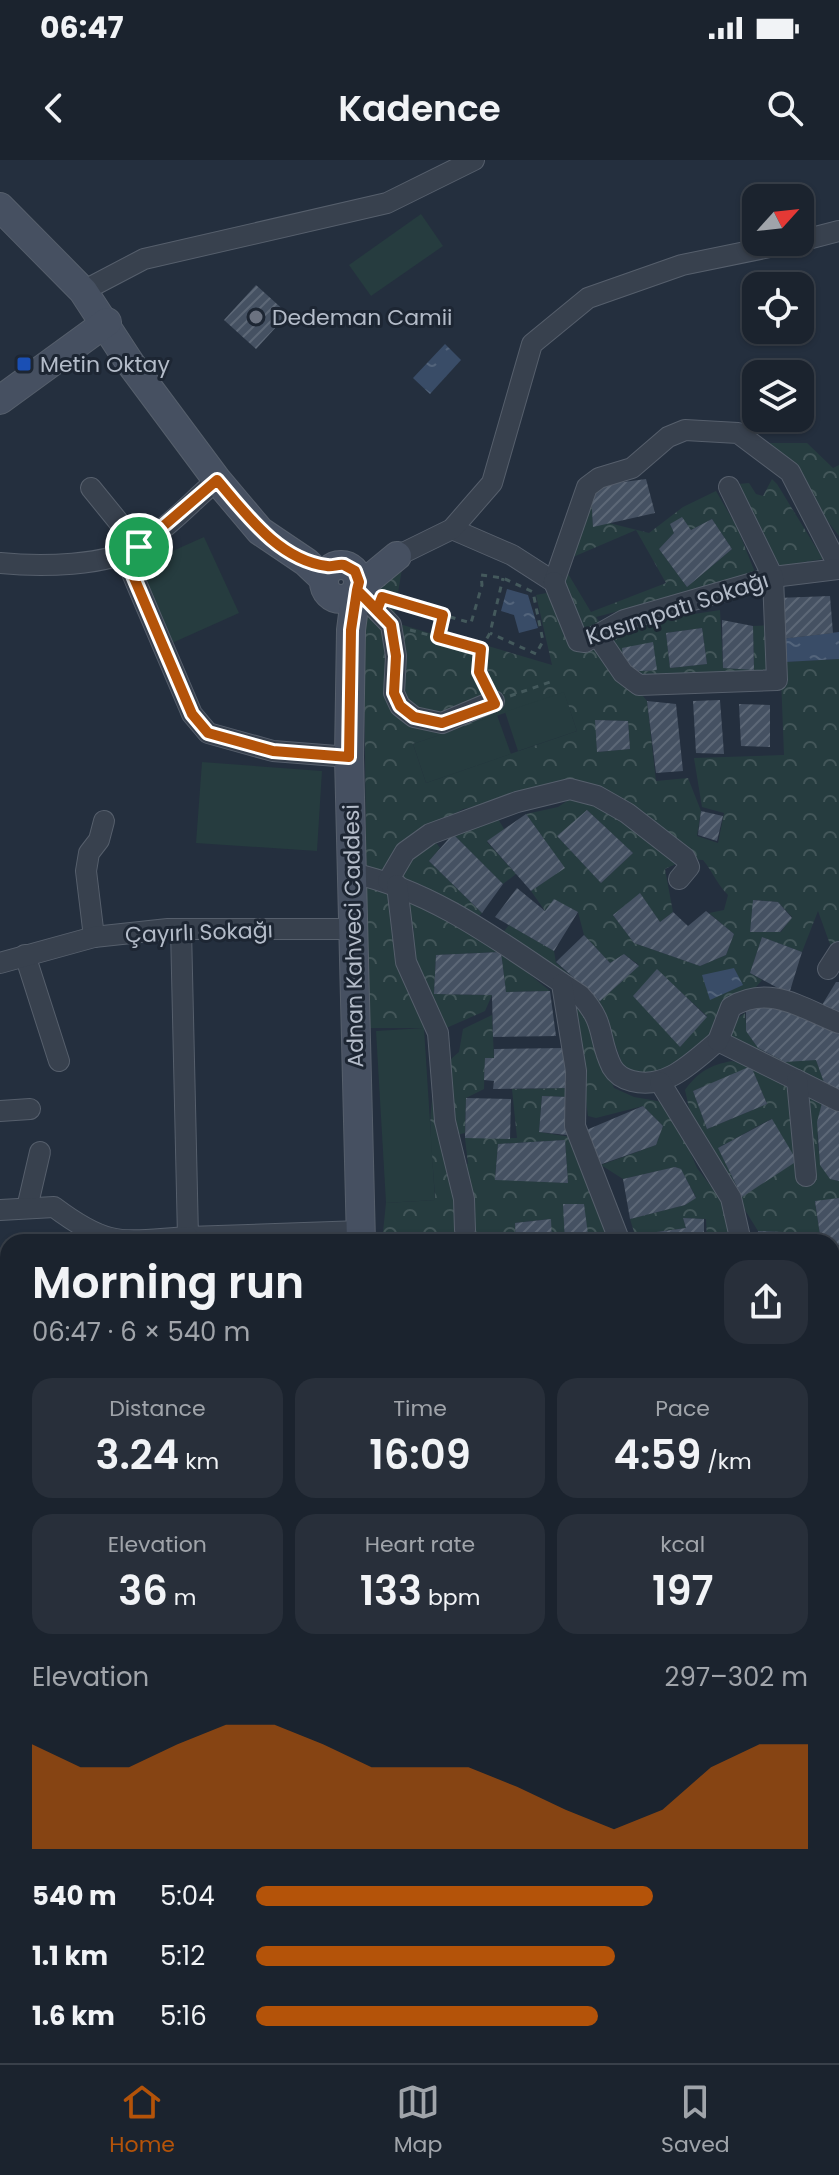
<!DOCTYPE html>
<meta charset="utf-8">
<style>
body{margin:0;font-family:Poppins,sans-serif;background:#282f3a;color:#f1f3f6;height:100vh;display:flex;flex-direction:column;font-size:30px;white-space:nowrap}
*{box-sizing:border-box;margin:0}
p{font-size:26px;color:#a0a4aa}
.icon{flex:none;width:44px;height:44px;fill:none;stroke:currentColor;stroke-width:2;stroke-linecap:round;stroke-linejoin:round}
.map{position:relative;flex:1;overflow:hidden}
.sheet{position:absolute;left:0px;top:1074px;width:840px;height:830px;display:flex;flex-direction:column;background:#1b232e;border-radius:24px 24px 0 0;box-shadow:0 2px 6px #0004,0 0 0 2px #39404a}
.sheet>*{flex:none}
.needle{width:52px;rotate:63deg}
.fabs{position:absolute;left:742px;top:24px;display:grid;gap:16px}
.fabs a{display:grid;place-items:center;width:72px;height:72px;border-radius:16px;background:#1b232e;box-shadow:0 2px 6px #0004,0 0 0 2px #39404a;font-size:40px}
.pin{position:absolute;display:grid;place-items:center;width:68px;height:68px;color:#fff;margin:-34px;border:4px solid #fff;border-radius:50%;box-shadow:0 2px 8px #0007}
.round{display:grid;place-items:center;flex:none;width:84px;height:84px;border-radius:24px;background:#282f3a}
.headline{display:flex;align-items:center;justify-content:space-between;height:136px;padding:0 32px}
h1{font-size:44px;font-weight:600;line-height:60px}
.metrics{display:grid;grid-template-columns:repeat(3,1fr);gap:12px;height:136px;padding:8px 32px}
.metrics div{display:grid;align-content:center;border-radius:20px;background:#282f3a;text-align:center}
.metrics b{font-size:40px;font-weight:600}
.metrics small{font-size:22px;font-weight:400}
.metrics p{font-size:22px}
.chart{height:224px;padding:16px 32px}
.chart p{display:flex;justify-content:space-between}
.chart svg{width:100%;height:144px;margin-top:8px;fill:#b45309;opacity:.7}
ul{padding:0 32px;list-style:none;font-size:26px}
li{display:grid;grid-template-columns:128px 96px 1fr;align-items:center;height:60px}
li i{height:20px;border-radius:10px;background:#b45309}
.status{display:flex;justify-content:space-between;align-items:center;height:56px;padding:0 40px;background:#1b232e;direction:ltr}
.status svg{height:22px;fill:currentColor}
header{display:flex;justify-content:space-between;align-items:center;height:104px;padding:0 32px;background:#1b232e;font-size:36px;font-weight:600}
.tab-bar{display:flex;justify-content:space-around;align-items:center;height:112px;border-top:2px solid #39404a;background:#1b232e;font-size:22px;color:#a0a4aa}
.tab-bar a{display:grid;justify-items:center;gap:4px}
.tab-bar .on{color:#b45309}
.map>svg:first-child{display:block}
</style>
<div class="status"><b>06:47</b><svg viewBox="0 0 49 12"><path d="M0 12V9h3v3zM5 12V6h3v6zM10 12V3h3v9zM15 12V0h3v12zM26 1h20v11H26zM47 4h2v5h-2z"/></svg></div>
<header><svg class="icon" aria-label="back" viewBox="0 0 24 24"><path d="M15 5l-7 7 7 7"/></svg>Kadence<svg class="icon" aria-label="search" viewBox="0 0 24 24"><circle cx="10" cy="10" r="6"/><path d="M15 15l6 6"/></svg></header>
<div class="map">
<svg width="839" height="1903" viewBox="0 0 839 1903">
<defs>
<pattern id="forest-crowns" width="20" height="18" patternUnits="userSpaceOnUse" patternTransform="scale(2)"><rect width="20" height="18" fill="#263c3f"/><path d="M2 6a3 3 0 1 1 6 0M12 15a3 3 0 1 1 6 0" fill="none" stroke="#435659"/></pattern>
<pattern id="water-ripples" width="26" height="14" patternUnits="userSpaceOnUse" patternTransform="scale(2)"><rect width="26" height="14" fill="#394c67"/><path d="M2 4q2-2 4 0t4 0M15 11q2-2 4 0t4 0" fill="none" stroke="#53647b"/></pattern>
<pattern id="building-hatch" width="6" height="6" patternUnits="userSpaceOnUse" patternTransform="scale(2)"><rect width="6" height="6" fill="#455162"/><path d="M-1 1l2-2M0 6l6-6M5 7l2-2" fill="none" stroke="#5d6877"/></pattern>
</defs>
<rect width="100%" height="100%" fill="#242f3e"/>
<!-- forest -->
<g fill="url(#forest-crowns)" fill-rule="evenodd">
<path d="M768,283h39l26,25 6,-3v71z"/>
<path d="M772,319l5,5 46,75 -43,7 -52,-81 21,-2 7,11 7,2z"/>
<path d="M591,330l2,36 16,-3 40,10 34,-26 33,-16 21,36 19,48 -160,42 8,11 116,-18 3,58 31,1 -1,-43 21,-1 7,37 58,-3v284l-8,4 -13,-36 -16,41 -40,-15 -12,36 12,7 -85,100 -50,-3 -27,-75 -4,4 -59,-43 -8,11 21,17 -44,1 -5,-40 -65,3 -2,39 58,1 -7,16 -41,18 -34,-74 4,-27 -14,4 1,33 23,63h-56l-4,-369c-3,-45 -11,-70 38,-90l-9,53 92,28 3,-4 64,19 -16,-70 16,-3 15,-20 24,40 75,-29 -30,-53 -70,30zM682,358l9,12 21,-11 20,30 -45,38 -28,-38 15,-16 -4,-9zM702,468l5,36 -37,4 -4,-35zM653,483l3,27 -32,2zM781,517l3,78 -90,3 8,49 22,6 -6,30 -21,-7 4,-25 -13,-33 -32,3 -9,-80 -9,-11zM564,533l13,38 -151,52 -13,-39zM596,560l32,1 2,28 -33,3zM579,633l-21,14 -32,7 38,54 -33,23 14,20 9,-11 24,12 6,23 26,28 14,-9 15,11 -39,36 -44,-38 -2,-12 -45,-26 -15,19 -74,-43 4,-15 52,33 6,-6 -53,-52 11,-13 -8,-11h-18l49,-28 60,-11zM587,650l46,43 -32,30 -43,-46zM687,699l16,1c10,12 13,23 25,35l-4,15 -15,3 25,21 -8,21 -26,11 -66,-23 -21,-28 27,-21 20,28 13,-10 -8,-43zM754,740l24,2 14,15 -11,15h-31zM657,810l50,46 -27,31z"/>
<path d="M497,657l7,12 -17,13 29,32 -13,10 -50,-50z"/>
<path d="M581,846l33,82 20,9 35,6 28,65 26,34 10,40h-26l-1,-23 -23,-1 3,10 -51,7 -5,-16 55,-14 11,-8 -15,-27 -5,-3 -53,12 -22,-14 55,-20 7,-19 -20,-20 -47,12 -8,-2 -15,-109z"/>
<path d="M745,853c1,43 35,49 71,47l10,27 -101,-45 7,-20z"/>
<path d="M492,855l2,43h-9l-1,31 -18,9 -1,35 -13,3 -4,33 20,-5 -3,-26h52l-5,-49 57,-1 -1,9 -26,-1 -3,36 32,5 38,105h-26l5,-1 -4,-37h-20l1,38h-13l-2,-23 -35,4 1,19h-64l-2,-6 -68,6 4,-39 49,-3c-1,-49 -19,-115 24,-148l4,-23zM565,980l3,43 -73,-4 3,-35z"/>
<path d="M732,901l19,5 71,37c-6,26 -8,54 8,76l9,2v17l-24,4 6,40h-30l-1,-5 -6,1 -2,-6 -24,-1 -65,-105 -8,-36c13,-18 25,-25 47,-29zM751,907l16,37 -60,25 -14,-38zM771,959l1,1 -30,77 -24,-49z"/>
<path d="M839,1221v73l-7,1v-69z"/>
<path d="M344,1896h336l9,7h-342z"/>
</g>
<!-- garden -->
<g fill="#263c3f">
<path d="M421,54l22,32 -72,50 -22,-31z"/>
<path d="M204,377l35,76 -67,30 -35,-76z"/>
<path d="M564,532l13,39 -59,20 -13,-39z"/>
<path d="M497,555l14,39 -85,29 -13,-39z"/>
<path d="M202,602l120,9 -5,80 -121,-8z"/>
<path d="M424,868l11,172 -49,3 -10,-172z"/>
</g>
<!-- water -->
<g fill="url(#water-ripples)">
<path d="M445,184l16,16 -31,34 -17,-16z"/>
<path d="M507,429l21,6 10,33 -19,5 -5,-18 -13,-4z"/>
<path d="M839,472v27l-54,3 -4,-23z"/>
<path d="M734,808l9,17 -33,15 -8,-25z"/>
</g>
<!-- building -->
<g fill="url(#building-hatch)">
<path d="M256,125l32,29 -32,35 -32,-29z"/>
<path d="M646,319l9,34 -62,14 -2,-34 10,-8z"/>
<path d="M682,357l9,13 21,-11 20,30 -45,38 -28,-38 15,-16 -4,-9z"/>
<path d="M830,436l3,37 -52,6 -4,-41z"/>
<path d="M722,460l31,6 1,44 -31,-2z"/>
<path d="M702,468l5,36 -37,4 -4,-35z"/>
<path d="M653,482l4,28 -33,2 -2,-24z"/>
<path d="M720,540l4,54 -28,-1 -3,-52z"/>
<path d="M647,541l29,3 7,67 -27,2z"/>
<path d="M739,544l31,1v42l-29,-1z"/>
<path d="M595,560l33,1 2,28 -33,3z"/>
<path d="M587,650l46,43 -32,30 -44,-47z"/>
<path d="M701,651l22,5 -6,25 -19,-6z"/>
<path d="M526,654l39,54 -34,23 -44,-50z"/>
<path d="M453,674l50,50 -21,29 -53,-52z"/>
<path d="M517,728l28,23 9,-12 24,13 -24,39 -59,-34z"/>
<path d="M640,733l20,29 13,-10 15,14 18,-15 28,23 -8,21 -26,11 -66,-23 -21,-28z"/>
<path d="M753,740l25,2 14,16 -12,14h-30z"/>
<path d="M584,775l26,28 14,-9 15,12 -39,35 -44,-39z"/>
<path d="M762,777l40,15 -13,42 -39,-21z"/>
<path d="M501,792l5,40 44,-1 6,45 -63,1 -1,-42 -58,-1 2,-39z"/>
<path d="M657,809l50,48 -27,30 -47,-51z"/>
<path d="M836,822h3v31l-17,-8z"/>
<path d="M769,842l70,32v59l-13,-5 -10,-28 -31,2 -27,-14 -12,-17v-24z"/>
<path d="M565,888l4,40 -76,1 1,-8 -10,-1 1,-22h9v-9z"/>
<path d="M751,906l16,38 -60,25 -14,-38z"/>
<path d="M542,936l26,1 -1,38 -28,-3z"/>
<path d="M466,938l45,1 -1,40 -45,-1z"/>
<path d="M822,943l17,9v69l-9,-2 -10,-14 -3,-43z"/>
<path d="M643,946l20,20 -7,19 -57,20 -15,-34z"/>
<path d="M772,959l25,42 -55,36 -24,-49z"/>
<path d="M565,980l3,43 -73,-3 3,-36z"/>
<path d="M675,1007l6,2 15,29 -11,7 -55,14 -7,-40z"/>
<path d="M839,1038v47l-7,2v-5h-11l-6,-41z"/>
<path d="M563,1044h21l5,38h-24z"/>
<path d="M683,1058l21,1v23h-70l1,-7 51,-7z"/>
<path d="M551,1059l1,23h-36l-1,-19z"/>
<path d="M758,1071l25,1 1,6 7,-1v5h-34z"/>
<rect x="832" y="1115" width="7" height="73"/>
<path d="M839,1294v48l-7,2v-49z"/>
<path d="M839,1369v34l-7,1v-34z"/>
<path d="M8,1546v38l-8,-3z"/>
</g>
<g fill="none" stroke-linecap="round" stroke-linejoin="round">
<defs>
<path id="lane" d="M0,1187l1,-1"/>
<g id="street">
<path d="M800,81l39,-10"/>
<path d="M83,131l61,-32 243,-56 87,-43"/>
<path d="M91,328l48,59"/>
<path d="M452,369l60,26 42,27"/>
<path d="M123,392l69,162 16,19 65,18 76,6"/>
<path d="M397,396l55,-27 40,-46 40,-139 56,-46 94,-33 112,-23"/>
<path d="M0,403c38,4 108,4 141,-18 27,-17 51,-44 76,-65"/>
<path d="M554,422l33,-95 12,-9 33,-10 36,-31 17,-7 53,3 52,39 49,95"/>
<path d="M554,422l24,59 7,1 39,-22 149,-43 66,-8"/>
<path d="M357,430l34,35 5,31 -2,37 6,13 14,11 28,6 52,-22"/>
<path d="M597,475l26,38 16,12 138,-5 -4,-103 -44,-90"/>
<path d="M352,713c86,19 155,74 228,122 27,29 17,42 32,72 4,7 12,12 20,14 35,9 60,-19 86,-40l121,60"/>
<path d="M388,721l17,-29 25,-18 87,-32 53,-13 27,7 30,17 58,45 4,9 -10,12"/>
<path d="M397,725l9,77 32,71 7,88 19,78 1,31"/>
<path d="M181,769l7,308 173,-6"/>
<path d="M94,777l-8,-66 3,-18 10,-13 5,-19"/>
<path d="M25,795l34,106"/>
<path d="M0,803l94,-26 74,-8h185"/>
<path d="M828,809l11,-17"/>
<path d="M562,824l14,87 -1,55 45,116"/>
<path d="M718,881l13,-34c39,-23 70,1 108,16"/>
<path d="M797,920l9,96"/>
<path d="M660,922l71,116 10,44"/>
<path d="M0,951l30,-2"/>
<path d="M27,1048l13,-56"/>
<path d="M0,1050l54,-3c56,42 68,34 134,30v5"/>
<path d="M832,1207l7,-3"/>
<path d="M0,1242l8,-3"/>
<path d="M0,1288l8,36"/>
<path d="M0,1399l8,-1"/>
<path d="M832,1461l7,-4"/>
<path d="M0,1537l8,-1"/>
<path d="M832,1575l7,4"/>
<path d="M0,1628l8,5"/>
<path d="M832,1679l7,7"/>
<path d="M0,1819l8,-3"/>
<path d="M127,1896l4,7"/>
<path d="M269,1896l4,7"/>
<path d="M820,1903l7,-7"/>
</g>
<g id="secondary">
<path d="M0,47l83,84 47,72 87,117 43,51 46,31 18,17"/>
<path d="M0,240l107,-78"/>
<circle cx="341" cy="422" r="17"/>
<path d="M357,429l40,-33"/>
<path d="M356,431l-5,39 -2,127 12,485"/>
</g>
</defs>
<!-- lane casing -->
<use href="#lane" stroke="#565f6c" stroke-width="12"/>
<!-- street casing -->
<use href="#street" stroke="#565f6c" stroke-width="22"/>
<!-- secondary casing -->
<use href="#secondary" stroke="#565f6c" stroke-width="30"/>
<!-- path -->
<g stroke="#44595c" stroke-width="3" stroke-dasharray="6 6" stroke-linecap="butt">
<path d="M392,440l79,23 11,-38 -1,-10 22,3 30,14 10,49 -7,13 -46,-21"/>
<path d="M410,470l71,19 -2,23 6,13"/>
<path d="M438,477l5,-22"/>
<path d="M481,489l9,-16 13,-55"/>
<path d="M510,536l40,-14"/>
</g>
<!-- lane -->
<use href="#lane" stroke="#38414e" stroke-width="10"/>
<!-- street -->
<use href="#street" stroke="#38414e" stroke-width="20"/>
<!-- secondary -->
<use href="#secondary" stroke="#465061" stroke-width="28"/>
</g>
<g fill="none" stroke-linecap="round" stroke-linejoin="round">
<defs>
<path id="route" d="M139,387l-16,5 69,162 16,19 65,18 76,6 2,-127 6,-40 34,35 5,31 -2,37 6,13 14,11 28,6 53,-19 -16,-32 2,-23 -43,-12 5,-22 -61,-18 -5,13 -20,-20 2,-8 -4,-11 -11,-6c-6,-1 -11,2 -17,1 -48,-6 -81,-52 -110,-86l-78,67"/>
</defs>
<!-- route casing -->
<use href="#route" stroke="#fff" stroke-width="16"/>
<!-- route -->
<use href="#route" stroke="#b45309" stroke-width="10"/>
</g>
<!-- markers -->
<circle fill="#6b7280" stroke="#1d2633" stroke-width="3" cx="256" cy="157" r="8"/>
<rect fill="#1a4fb4" stroke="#1d2633" stroke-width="3" x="16" y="196" width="16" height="16" rx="4"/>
<g text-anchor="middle" stroke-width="6" stroke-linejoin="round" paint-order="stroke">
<!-- poi labels -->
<g font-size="22" fill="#b4bcc9" stroke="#1d2633" text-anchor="start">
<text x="272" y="165">Dedeman Camii</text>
<text x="40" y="212">Metin Oktay</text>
</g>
<!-- street labels -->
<g font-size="22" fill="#b4bcc9" stroke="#1d2633">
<text transform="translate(677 448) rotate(-18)" y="8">Kasımpatı Sokağı</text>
<text transform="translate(199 772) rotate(-2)" y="8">Çayırlı Sokağı</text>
<text transform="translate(353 776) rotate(-91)" y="8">Adnan Kahveci Caddesi</text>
</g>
</g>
</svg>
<div class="fabs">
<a><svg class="needle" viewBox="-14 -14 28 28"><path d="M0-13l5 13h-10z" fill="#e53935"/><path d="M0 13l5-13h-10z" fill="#a0a4aa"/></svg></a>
<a><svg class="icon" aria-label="locate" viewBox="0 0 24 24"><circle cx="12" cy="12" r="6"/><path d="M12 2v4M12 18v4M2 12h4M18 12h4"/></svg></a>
<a><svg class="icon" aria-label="layers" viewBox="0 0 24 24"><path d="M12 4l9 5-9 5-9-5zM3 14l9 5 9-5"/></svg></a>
</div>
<div class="pin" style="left:139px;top:387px;background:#1e9e55"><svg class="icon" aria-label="arrive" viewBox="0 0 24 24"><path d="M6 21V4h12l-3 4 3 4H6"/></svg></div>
<section class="sheet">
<div class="headline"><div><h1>Morning run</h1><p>06:47 · 6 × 540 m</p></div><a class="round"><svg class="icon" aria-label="share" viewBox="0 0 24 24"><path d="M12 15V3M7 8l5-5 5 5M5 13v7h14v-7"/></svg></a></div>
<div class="metrics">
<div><p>Distance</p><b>3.24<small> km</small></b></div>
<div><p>Time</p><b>16:09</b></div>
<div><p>Pace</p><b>4:59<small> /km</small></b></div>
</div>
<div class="metrics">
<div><p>Elevation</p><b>36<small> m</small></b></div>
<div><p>Heart rate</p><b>133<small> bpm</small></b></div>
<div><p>kcal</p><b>197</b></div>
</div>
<div class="chart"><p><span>Elevation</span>297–302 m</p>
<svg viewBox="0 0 160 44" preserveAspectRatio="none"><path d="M0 44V12L10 19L20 19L30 12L40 6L50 6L60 12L70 19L80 19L90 19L100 25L110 32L120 38L130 32L140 19L150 12L160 12V44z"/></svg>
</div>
<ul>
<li><b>540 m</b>5:04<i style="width:72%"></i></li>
<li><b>1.1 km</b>5:12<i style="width:65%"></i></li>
<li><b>1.6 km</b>5:16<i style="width:62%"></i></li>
</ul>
</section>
</div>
<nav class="tab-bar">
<a class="on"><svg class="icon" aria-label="home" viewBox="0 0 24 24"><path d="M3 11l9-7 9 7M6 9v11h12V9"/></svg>Home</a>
<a><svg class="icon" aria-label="map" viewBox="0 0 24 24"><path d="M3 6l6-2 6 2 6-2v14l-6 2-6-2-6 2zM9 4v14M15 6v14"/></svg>Map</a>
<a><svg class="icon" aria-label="saved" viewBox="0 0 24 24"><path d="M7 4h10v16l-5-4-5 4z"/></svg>Saved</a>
</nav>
